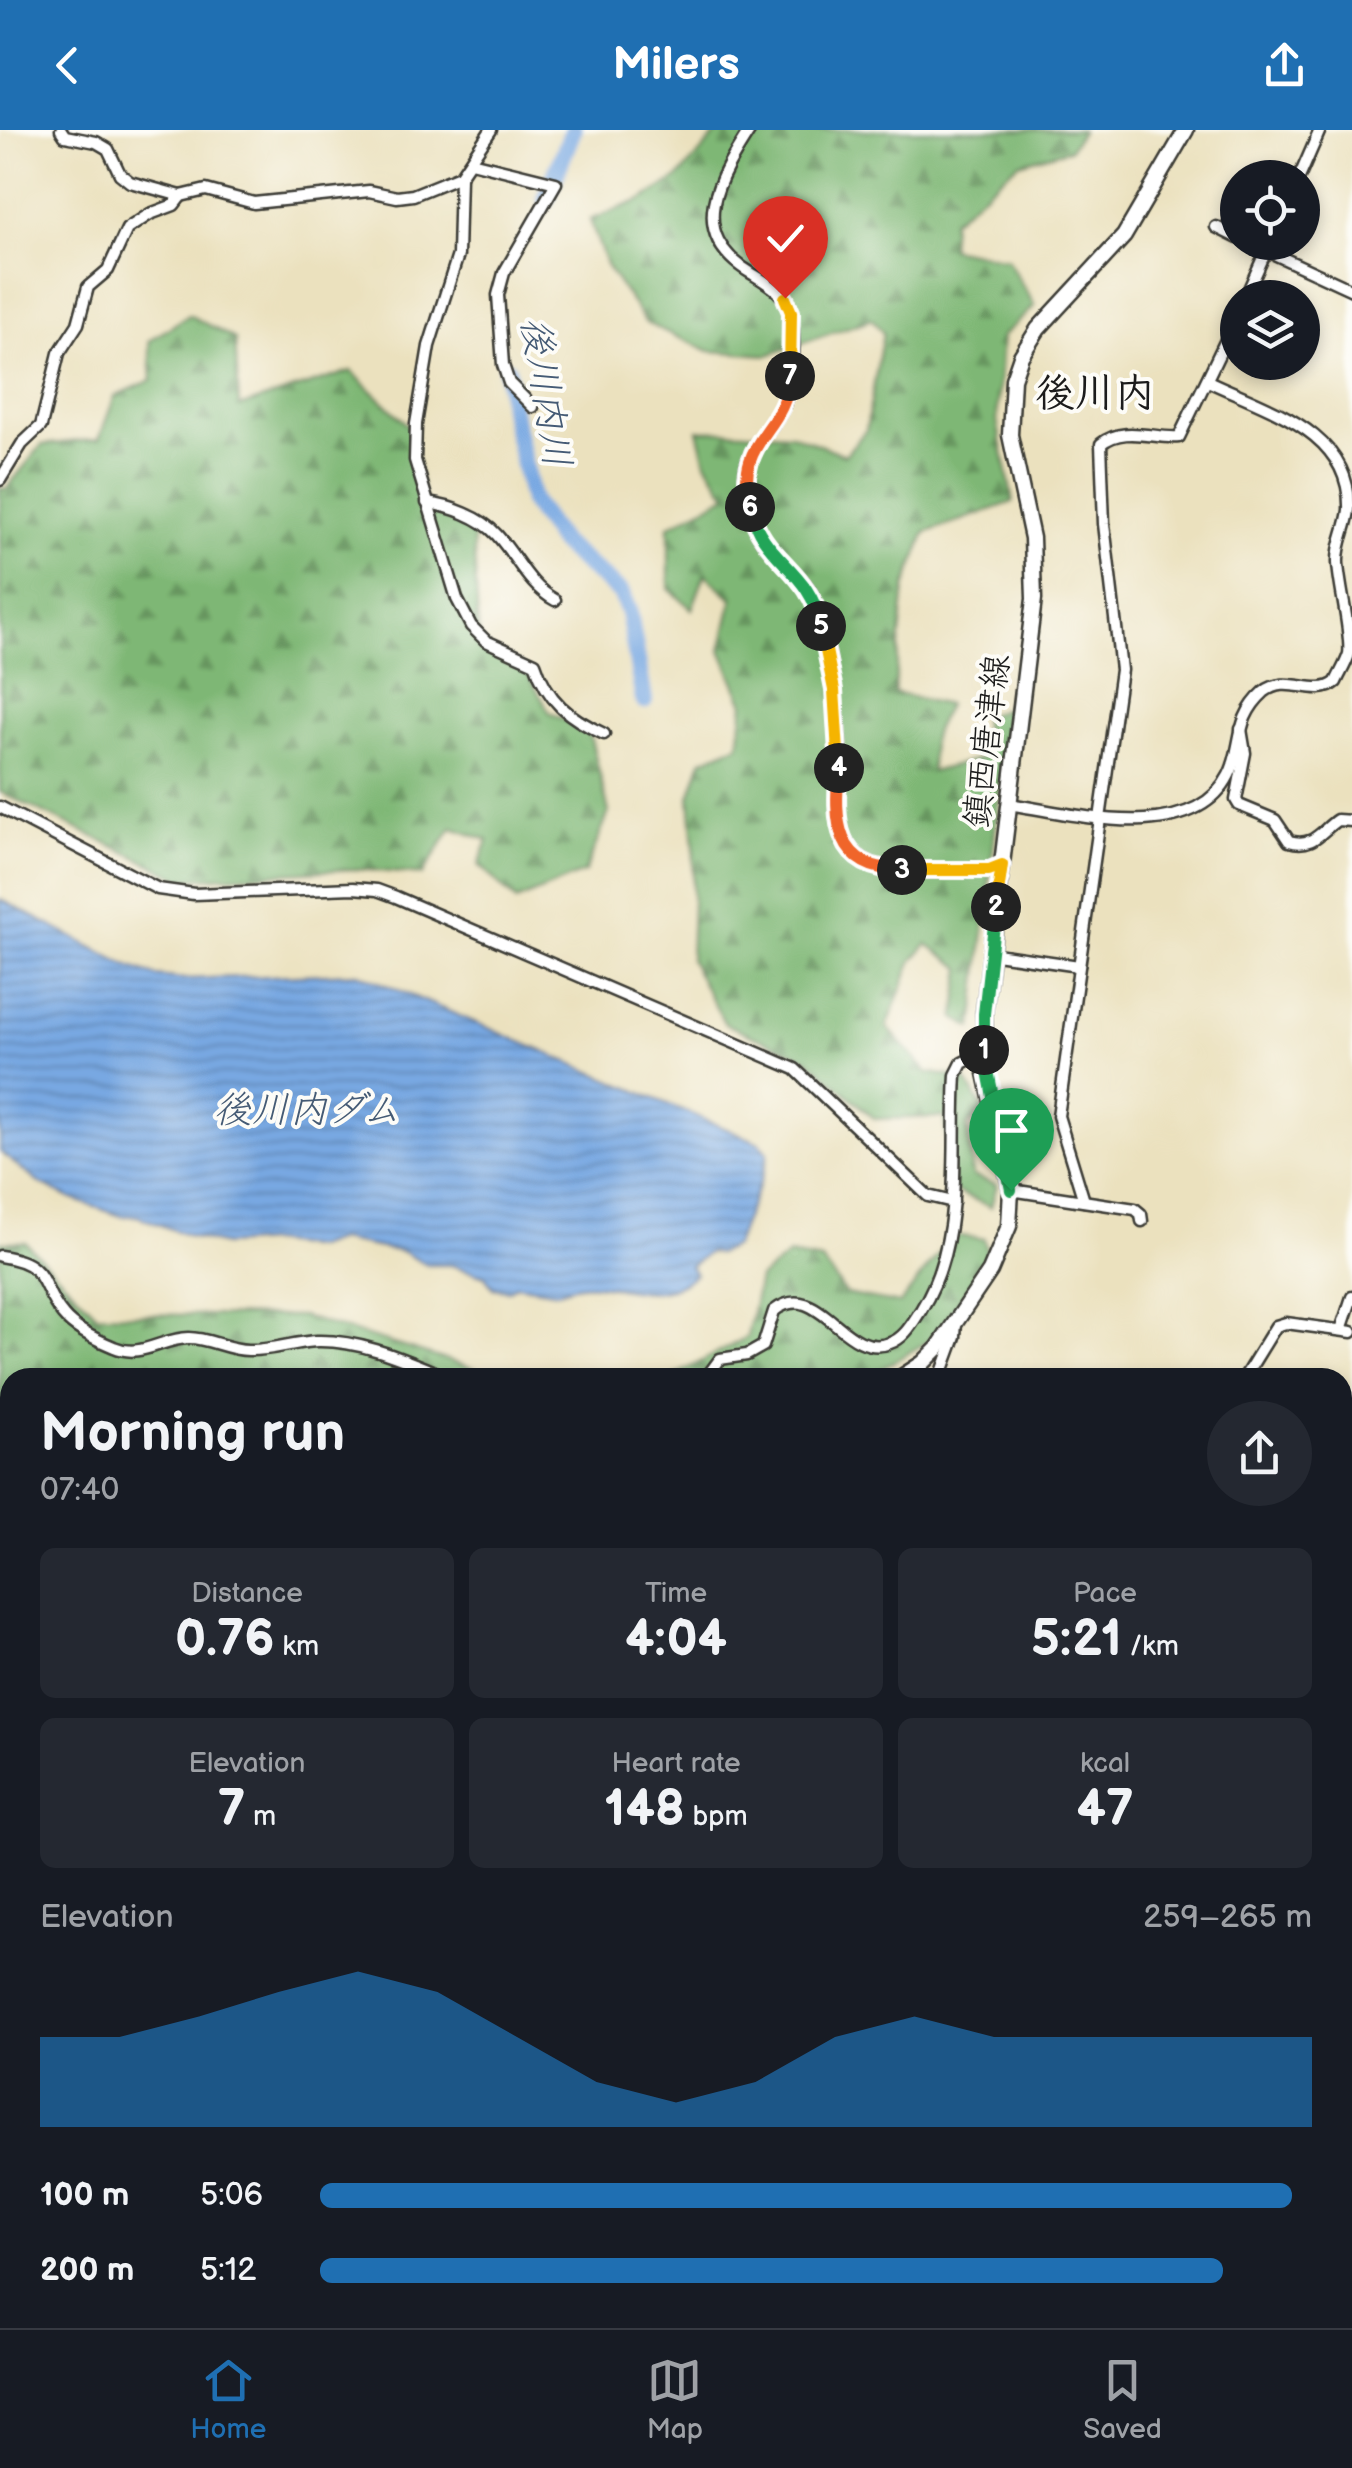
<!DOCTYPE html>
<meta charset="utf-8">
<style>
body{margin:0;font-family:"Balsamiq Sans","Klee One",sans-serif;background:#242831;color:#f1f3f6;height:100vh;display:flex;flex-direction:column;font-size:38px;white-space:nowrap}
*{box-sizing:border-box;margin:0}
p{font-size:32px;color:#9ea1a6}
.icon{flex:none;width:55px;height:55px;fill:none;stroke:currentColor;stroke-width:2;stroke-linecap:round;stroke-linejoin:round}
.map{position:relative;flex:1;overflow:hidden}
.details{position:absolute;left:0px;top:1238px;width:1352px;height:962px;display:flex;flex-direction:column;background:#171b24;border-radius:30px 30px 0 0;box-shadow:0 5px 15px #0003}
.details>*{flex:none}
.tools{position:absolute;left:1220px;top:30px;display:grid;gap:20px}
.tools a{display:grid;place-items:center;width:100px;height:100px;border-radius:50%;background:#171b24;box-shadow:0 5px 15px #0003;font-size:50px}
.pin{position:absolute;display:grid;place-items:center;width:85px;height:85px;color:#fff;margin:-102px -42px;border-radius:50% 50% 50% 0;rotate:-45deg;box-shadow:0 0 10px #0007}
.pin .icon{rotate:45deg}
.km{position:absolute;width:50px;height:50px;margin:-25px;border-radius:50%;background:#222;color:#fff;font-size:28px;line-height:50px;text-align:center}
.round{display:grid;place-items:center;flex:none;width:105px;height:105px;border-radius:52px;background:#242831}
.head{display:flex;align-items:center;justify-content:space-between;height:170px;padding:0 40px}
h1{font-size:55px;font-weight:700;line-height:75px}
.figures{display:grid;grid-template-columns:repeat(3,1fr);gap:15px;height:170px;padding:10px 40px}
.figures div{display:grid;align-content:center;border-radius:15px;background:#242831;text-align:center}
.figures b{font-size:50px;font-weight:700}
.figures small{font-size:28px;font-weight:400}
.figures p{font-size:28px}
.chart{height:280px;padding:20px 40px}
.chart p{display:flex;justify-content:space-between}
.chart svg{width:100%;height:180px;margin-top:10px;fill:#1f6fb2;opacity:.7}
ul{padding:0 40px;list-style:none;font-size:32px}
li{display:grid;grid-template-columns:160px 120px 1fr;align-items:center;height:75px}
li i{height:25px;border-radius:12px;background:#1f6fb2}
header{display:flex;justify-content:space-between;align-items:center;height:130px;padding:0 40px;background:#1f6fb2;color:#fff;font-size:45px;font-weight:700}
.tabs{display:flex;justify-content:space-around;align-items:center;height:140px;border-top:2px solid #363941;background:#171b24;font-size:28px;color:#9ea1a6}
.tabs a{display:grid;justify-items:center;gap:5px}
.tabs .selected{color:#1f6fb2}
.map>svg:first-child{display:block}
</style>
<header><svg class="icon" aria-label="back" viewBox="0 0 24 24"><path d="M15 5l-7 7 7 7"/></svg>Milers<svg class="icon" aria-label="share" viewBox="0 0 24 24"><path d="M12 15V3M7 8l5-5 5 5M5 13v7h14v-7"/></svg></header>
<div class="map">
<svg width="1352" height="2198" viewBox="0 0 1352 2198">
<defs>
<pattern id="forest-firs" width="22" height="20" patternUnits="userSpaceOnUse" patternTransform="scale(2.5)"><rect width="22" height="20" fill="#7eb774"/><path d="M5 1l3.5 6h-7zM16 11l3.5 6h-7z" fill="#66945e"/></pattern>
<pattern id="water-rules" width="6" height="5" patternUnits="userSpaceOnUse" patternTransform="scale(2.5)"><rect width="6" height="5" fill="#78a8e2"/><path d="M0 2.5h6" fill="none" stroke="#6288b6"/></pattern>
</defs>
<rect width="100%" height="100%" fill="#fdfcf7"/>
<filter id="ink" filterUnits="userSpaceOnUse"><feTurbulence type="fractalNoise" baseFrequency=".01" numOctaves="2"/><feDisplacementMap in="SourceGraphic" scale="20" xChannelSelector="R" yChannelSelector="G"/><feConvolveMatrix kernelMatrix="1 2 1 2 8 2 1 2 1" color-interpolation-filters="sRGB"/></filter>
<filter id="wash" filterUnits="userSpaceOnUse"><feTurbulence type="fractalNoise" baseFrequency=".0048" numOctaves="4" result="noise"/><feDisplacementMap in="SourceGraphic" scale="40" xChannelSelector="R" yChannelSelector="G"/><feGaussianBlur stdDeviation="2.25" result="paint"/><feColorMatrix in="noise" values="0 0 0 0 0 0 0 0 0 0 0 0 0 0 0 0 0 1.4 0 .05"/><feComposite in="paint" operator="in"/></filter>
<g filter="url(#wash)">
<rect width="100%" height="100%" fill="#ebe1be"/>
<!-- forest -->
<g fill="url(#forest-firs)" stroke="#4d6a48" stroke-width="2.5">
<path d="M720,0h362l-12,19 -51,14 -67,57 -2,28 57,11 28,47 -33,30 -5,85 16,81 -88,31 -20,55 -11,105 53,12 -15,32 -1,35 54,-15 -2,-40 26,-10 -36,321 -18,-10 7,-50 -35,-24 -15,18 -25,65 40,45 38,7 19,31 -17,16 6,50 24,9 -6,22 -37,-16 -10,-74 -69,2 -68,-61 -82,-34 -35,-64 4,-112 -4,-51 12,-37 37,-15 5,-41 -23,-54 12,-51 -28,-25 -13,35 -23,-20v-63l58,-31 -21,-33 -8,-32 93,4 54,21 21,-25 17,-97 -11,-14 -104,36 -59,-4 -63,-28 -39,-56 -17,-47 51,-20 37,-22z"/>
<path d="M189,185l46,24 4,68 112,-36 59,56 16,82 47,23 6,110 45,25 26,46 39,18 20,81 -24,60 -69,29 -37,-36 9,-25 -36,-12 -30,47 -66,-6 -174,10 -182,-87v-304l6,1 36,-44 57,-6 16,-43 37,-16 -3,-39z"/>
<path d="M953,1105l31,4 5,20 -57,80 -65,38 -197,1 77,-41 12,-59 30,-23 33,6 24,33 54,10z"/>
<path d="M0,1112h25l72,72 204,2 198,60 107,1 -596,1v357l-10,-4z"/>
<path d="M1352,1324v874h-53l14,-8h29v-859z"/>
<path d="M10,1756v426l-10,-11v-413z"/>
<path d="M389,2190h242l1,8h-249z"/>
<path d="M869,2190h139l-14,8h-124z"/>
</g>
<!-- water -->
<path fill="url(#water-rules)" stroke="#4a627f" stroke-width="2.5" d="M0,769l126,66 30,11 28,3 174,-6 402,170 8,9c-5,33 -23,61 -33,94l-18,8 -8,-2 -19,14 5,8c-47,42 -93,-7 -137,18l-42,-7 -7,5 -16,-2 -8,-12 -34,-11h-24l-24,-13 -65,-12 -22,8 -47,-6 -45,3 -32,-8 -55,-21h-16l-49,-17 -33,-16 -39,-31z"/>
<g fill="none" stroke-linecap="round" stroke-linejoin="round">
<!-- stream -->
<g stroke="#78a8e2" stroke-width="2.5">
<path d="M1342,2184l10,-1"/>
<path d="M1276,2198l8,-6 16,-2"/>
</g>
<!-- river -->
<g stroke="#78a8e2" stroke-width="18">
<path d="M546,69l27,-69"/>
<path d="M507,239l4,37 21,96 29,41 60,50 8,20 15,87"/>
</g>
</g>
</g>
<g filter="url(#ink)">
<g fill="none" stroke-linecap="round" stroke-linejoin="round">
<defs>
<g id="minor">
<path d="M61,0l4,6 31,6 12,7 12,25 10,8 51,14 25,-6 48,13 115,-12 28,6 16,-2 47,-19 31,-46"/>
<path d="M750,0c-31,48 -66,103 1,143 16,10 37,21 40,42 5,28 3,71 -10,97 -10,20 -32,34 -35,57 -3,25 5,60 22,79 12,13 28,23 38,37 23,31 32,130 34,170 1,35 -13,65 11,94 26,32 99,21 138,21l12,-5"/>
<path d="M471,32l85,21 -52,90 -6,22 5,70 6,18 24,24"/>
<path d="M460,46l-2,79 -29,91 -13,78 -1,36 42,139 14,27 15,15 49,22c12,38 34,55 69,71"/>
<path d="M1299,48l21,-48"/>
<path d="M1216,97l22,11"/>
<path d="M1248,112l104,48"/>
<path d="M1245,168l25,-56"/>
<path d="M0,350l22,-36 19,-18 18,-73 19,-29 10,-37 20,-17 19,-41 23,-15 24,-9 7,-9"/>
<path d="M427,373c23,3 54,14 70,32 20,22 32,51 58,65"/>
<path d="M1241,599l4,24 -9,47 3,5 36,15 14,21c24,7 31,-9 48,-21l15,1"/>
<path d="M1009,674c63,10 184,43 220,-29 15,-29 4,-55 35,-83 23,-19 52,7 72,-10 4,-9 10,-18 13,-28 3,-19 -10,-68 -11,-91 -1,-19 9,-34 11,-53 3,-79 -83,-101 -141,-129"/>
<path d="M0,677l158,82 36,5 159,-6 24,2 19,7 399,172 133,127 25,6"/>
<path d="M996,824l83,12"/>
<path d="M1011,1060l124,19 6,5 1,7"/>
<path d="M1084,1071l-26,-85 63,-446 -17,-146 -3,-80c22,-19 53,-5 78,-7l59,-122"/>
<path d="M0,1126c52,8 38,30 63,59 12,15 34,25 51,32 27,12 48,-9 75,-9 20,0 39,12 59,12 23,1 46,-8 69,-9 46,-1 90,20 132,37"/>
<path d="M1341,1200l11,-33"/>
<path d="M706,1248l14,-19 27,-4 16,-9 11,-35c44,-35 70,50 116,32 15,-5 23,-21 31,-33 44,-71 30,-155 35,-235l6,-12 22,-11"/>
<path d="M940,1248l15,-41 1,-15"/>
<path d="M1244,1248l32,-52 10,-3 66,9"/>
<path d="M0,1732l10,1"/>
<path d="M146,2198l1,-8"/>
<path d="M226,2198l8,-8"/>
</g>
<g id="major">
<path d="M900,1248l23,-15 15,-15 52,-77 19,-45 2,-36 -25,-117 -2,-60 50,-414 -2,-61 -22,-103 3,-56 8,-23 17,-27 86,-93 62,-106"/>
<path d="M310,2198l6,-8"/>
</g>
</defs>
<!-- minor casing -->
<use href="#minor" stroke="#3b3a34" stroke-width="15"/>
<!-- major casing -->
<use href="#major" stroke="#3b3a34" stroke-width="19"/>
<!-- minor -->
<use href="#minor" stroke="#fff" stroke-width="10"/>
<!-- major -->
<use href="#major" stroke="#fff" stroke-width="14"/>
</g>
</g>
<g fill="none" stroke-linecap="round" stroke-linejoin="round" filter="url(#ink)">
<defs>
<path id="split-1" d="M984,920l27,140"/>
<path id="split-2" d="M984,920v-36l12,-107"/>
<path id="split-3" d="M902,740h87l13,-5 -6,42"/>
<path id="split-4" d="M839,638c-5,51 -5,102 63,102"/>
<path id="split-5" d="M821,496l13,64 5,78"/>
<path id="split-6" d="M750,377c12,55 60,60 71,119"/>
<path id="split-7" d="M750,377c-16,-70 35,-72 40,-131"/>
<path id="split-8" d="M785,168l6,14 -1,64"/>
</defs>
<!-- split-1 casing -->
<use href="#split-1" stroke="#fff" stroke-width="20"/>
<!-- split-2 casing -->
<use href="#split-2" stroke="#fff" stroke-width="20"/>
<!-- split-3 casing -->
<use href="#split-3" stroke="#fff" stroke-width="20"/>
<!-- split-4 casing -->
<use href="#split-4" stroke="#fff" stroke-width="20"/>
<!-- split-5 casing -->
<use href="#split-5" stroke="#fff" stroke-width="20"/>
<!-- split-6 casing -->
<use href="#split-6" stroke="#fff" stroke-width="20"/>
<!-- split-7 casing -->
<use href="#split-7" stroke="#fff" stroke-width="20"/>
<!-- split-8 casing -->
<use href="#split-8" stroke="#fff" stroke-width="20"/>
<!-- split-1 -->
<use href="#split-1" stroke="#22a559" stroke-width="12"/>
<!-- split-2 -->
<use href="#split-2" stroke="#22a559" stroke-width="12"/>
<!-- split-3 -->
<use href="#split-3" stroke="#f5b400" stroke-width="12"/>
<!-- split-4 -->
<use href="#split-4" stroke="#f0652b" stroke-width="12"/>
<!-- split-5 -->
<use href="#split-5" stroke="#f5b400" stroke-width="12"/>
<!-- split-6 -->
<use href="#split-6" stroke="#22a559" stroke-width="12"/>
<!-- split-7 -->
<use href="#split-7" stroke="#f0652b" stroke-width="12"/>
<!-- split-8 -->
<use href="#split-8" stroke="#f5b400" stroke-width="12"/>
</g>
<g text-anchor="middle" stroke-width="8" stroke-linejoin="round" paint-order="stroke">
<!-- street labels -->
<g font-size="35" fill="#1c1c1c" stroke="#fdfcf7">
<text transform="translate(986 611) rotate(-83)" y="12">鎮西唐津線</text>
</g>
<!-- water labels -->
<g font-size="38" font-style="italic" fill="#455b75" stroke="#fdfcf7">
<text transform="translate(547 262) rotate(81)" y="13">後川内川</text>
<text x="307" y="992">後川内ダム</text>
</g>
<!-- quarter labels -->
<g font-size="40" font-weight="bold" fill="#1c1c1c" stroke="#fdfcf7">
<text x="1095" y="276">後川内</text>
</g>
</g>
</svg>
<div class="tools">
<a><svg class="icon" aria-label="locate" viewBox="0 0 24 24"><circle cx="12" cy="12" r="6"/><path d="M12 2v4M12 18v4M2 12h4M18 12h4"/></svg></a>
<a><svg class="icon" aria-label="layers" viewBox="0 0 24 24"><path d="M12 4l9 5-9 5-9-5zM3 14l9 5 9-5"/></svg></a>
</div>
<div class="pin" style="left:1011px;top:1060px;background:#1e9e55"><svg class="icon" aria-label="arrive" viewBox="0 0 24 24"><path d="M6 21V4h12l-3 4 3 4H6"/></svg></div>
<div class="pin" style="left:785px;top:168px;background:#d93025"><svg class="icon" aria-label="check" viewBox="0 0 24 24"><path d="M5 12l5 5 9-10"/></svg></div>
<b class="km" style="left:984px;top:920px">1</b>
<b class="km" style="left:996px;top:777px">2</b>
<b class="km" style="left:902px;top:740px">3</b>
<b class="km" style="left:839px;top:638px">4</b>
<b class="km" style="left:821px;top:496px">5</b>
<b class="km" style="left:750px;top:377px">6</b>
<b class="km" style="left:790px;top:246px">7</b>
<section class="details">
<div class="head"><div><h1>Morning run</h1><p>07:40</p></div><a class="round"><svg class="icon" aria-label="share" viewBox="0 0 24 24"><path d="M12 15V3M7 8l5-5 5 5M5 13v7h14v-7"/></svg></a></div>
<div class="figures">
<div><p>Distance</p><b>0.76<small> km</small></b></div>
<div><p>Time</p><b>4:04</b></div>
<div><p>Pace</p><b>5:21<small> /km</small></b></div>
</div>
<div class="figures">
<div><p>Elevation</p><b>7<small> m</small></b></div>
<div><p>Heart rate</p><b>148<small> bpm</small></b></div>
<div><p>kcal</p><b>47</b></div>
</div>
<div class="chart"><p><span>Elevation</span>259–265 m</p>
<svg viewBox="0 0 160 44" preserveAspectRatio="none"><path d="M0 44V22L10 22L20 17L30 11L40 6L50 11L60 22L70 33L80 38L90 33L100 22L110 17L120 22L130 22L140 22L150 22L160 22V44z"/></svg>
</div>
<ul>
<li><b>100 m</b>5:06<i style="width:98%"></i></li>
<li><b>200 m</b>5:12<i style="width:91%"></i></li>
</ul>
</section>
</div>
<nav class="tabs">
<a class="selected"><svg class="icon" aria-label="home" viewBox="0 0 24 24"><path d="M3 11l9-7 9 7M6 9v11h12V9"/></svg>Home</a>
<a><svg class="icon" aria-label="map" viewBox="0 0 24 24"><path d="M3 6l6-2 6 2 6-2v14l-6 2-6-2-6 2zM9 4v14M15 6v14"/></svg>Map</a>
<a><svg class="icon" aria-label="saved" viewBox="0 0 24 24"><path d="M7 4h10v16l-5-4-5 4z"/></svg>Saved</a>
</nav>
